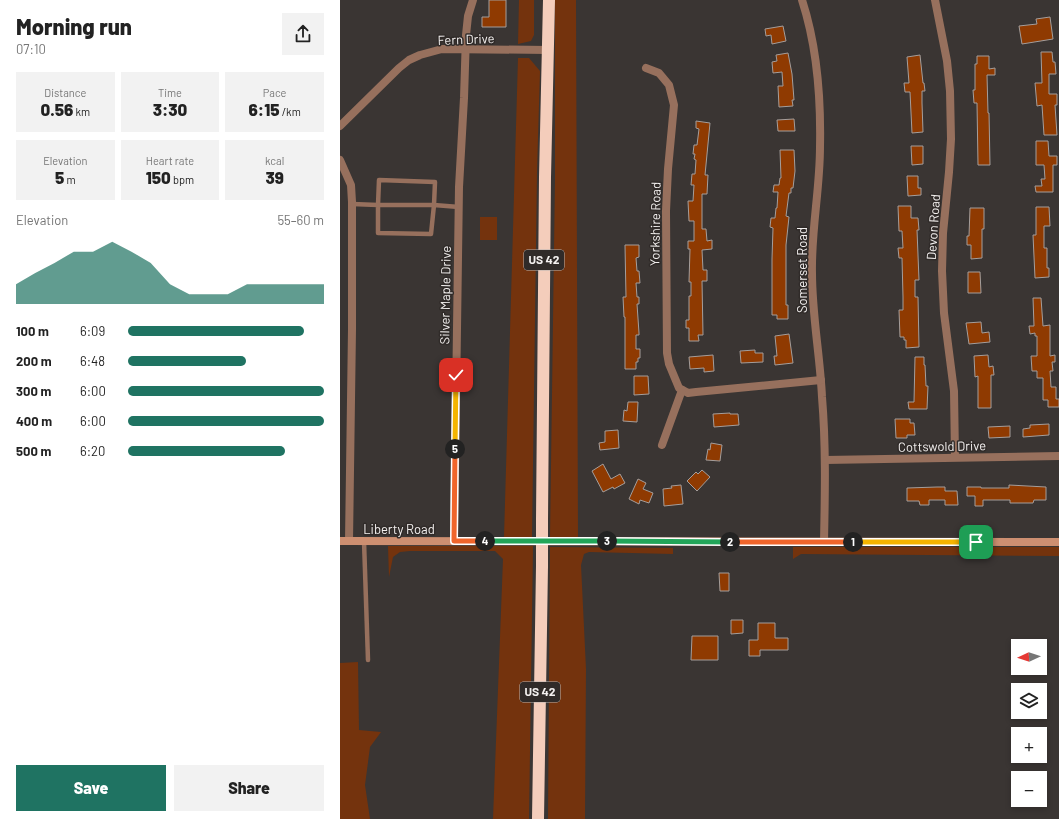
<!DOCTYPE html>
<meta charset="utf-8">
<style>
body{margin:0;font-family:Barlow,sans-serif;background:#f2f2f2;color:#222;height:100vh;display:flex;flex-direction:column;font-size:15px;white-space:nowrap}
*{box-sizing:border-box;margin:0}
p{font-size:13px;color:#767676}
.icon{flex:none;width:22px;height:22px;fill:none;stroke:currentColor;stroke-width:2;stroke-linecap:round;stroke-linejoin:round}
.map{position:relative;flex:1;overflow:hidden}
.details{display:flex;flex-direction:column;background:#fff;width:340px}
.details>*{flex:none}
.needle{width:26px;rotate:267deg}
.tools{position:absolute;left:671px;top:639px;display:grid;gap:8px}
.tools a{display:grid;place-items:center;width:36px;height:36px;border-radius:0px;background:#fff;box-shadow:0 2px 6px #0003;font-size:20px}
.pin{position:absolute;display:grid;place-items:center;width:34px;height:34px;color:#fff;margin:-17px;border-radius:8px;box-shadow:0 2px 6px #0006}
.km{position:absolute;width:20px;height:20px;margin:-10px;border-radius:50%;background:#222;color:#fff;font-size:11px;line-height:20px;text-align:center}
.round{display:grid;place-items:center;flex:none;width:42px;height:42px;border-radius:0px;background:#f2f2f2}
.summary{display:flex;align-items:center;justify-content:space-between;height:68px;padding:0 16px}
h1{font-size:22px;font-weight:800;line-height:30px}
.stats{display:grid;grid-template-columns:repeat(3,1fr);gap:6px;height:68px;padding:4px 16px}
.stats div{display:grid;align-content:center;border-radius:0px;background:#f2f2f2;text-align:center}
.stats b{font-size:17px;font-weight:800}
.stats small{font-size:11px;font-weight:400}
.stats p{font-size:11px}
.chart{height:112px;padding:8px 16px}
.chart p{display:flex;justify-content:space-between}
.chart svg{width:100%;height:72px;margin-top:4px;fill:#1f7362;opacity:.7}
.cta{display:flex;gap:8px;margin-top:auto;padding:8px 16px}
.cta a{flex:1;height:46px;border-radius:0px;background:#1f7362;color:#fff;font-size:16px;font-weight:800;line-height:46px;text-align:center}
.cta a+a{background:#f2f2f2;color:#222}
ul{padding:0 16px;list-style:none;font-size:13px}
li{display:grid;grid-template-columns:64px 48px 1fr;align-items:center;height:30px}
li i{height:10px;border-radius:5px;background:#1f7362}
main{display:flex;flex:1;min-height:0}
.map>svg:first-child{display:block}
</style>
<main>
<section class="details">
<div class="summary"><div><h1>Morning run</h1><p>07:10</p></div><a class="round"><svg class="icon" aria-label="share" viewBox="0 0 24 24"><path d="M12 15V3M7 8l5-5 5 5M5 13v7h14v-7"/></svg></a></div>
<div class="stats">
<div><p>Distance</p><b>0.56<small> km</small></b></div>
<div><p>Time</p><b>3:30</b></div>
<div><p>Pace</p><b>6:15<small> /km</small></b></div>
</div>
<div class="stats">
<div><p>Elevation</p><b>5<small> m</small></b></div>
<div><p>Heart rate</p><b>150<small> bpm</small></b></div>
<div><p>kcal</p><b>39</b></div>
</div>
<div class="chart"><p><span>Elevation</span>55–60 m</p>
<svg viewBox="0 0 160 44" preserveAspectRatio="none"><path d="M0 44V32L10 25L20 19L30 12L40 12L50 6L60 12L70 19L80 32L90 38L100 38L110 38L120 32L130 32L140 32L150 32L160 32V44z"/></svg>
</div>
<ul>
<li><b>100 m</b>6:09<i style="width:90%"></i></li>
<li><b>200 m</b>6:48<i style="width:60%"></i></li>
<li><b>300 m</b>6:00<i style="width:100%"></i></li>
<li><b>400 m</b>6:00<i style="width:100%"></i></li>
<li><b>500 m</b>6:20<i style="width:80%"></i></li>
</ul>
<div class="cta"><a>Save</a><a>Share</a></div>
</section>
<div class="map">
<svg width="719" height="819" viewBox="0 0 719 819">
<rect width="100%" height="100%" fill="#3a3533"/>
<!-- green -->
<g fill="#74330d">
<path d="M179,0h15v35l-3,6 -13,3z"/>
<path d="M215,0h21l2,537h-28l5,-358z"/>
<path d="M178,58h11l11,13 -3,101 -5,365h-28z"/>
<rect x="140" y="217" width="17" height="23"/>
<path d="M48,546h145l-4,273h-36l10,-260 -8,-8h-85l-10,1 -7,5 -4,20z"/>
<path d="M210,547l123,1v6l-84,-2 -5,2 -3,11 5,104 -1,150h-37z"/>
<path d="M453,547h266v9l-258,-2 -8,5z"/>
<path d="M18,662l1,68 22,2 -11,15 -5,38 5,34h-30v-156z"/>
</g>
<!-- building -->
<g fill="#8f3a01" stroke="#a49e9c">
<path d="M149,0h17v27h-24v-10h7z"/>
<path d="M710,17l3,22 -31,5 -3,-18 18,-2 -1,-5z"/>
<path d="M443,26l3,15 -14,3 -1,-9 -5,1 -1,-7z"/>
<path d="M701,52h11l1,10h2l1,12h-7v20h8v11h-2l2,30h-13l-2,-30 -5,1 -2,-23h7z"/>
<path d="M448,53l4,21 2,26h-2l1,6 -14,1 -1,-21h5l-1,-14 -9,1 -1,-11 5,-1 -1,-6z"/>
<path d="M580,55l3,28h1l1,8h-3v12l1,29 -11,1 -2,-41h-5l-1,-9h5l-2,-26z"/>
<path d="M637,56h12v13l6,-1v7h-8l1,38h1l1,52h-12l-1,-62h-3l-1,-13h2v-26h2z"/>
<path d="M454,119l1,12h-17l-1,-11z"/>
<path d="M356,121l14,2 -5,52h3l-1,19h-5v35h4l1,12 5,-1v9l-10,1 1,20h4v11h-5l1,54h-5l1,6h-10v-13h-3v-8h3v-24h2v-14h-2l1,-33h-2v-8h6v-20h-5l-1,-20h5l1,-16h-3l1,-11h3l1,-14 -2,-1 1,-5h-2l1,-9h3l2,-16 -3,-1z"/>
<path d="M696,141h12l1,15h8v9h-4v27h-17l-1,-6h7l-1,-7h4l-1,-14h-8z"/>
<path d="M571,146h12v18l-11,1z"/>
<path d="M440,150h14l1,21 -2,17h-2v5h-2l-3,23 3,1 -3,28v60h2v14h-11v-4h-5v-56l1,-31 -3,-1 1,-9h4l1,-10h1l1,-16h-5l1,-7h5l1,-7h1z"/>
<path d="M567,176h11v12h3v7l-13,1z"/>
<path d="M558,206h13v12h7l1,12h-2l2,50h-4v17h3l1,50 -13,1v-8h-2v-3h-4l-1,-27h4v-13l-1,-39h-3l-1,-10h5l-1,-17h-3z"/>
<path d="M696,207h13l1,19h-6v22h3v20h2v9l-14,1 -2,-43h3z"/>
<path d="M630,208h14v21h-2v29l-11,1v-14h-4v-9h2z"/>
<path d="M285,245h14v12l-3,1 1,13h2l1,12h-4l1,14h2v7h-2l2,29v2h-3v14h4v9h-2v4h-2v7h-11v-52h-1l-1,-20h3z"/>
<path d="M628,272h12l1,21h-13z"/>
<path d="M693,298h8l2,28 7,-1v31l5,-1v7h-3l1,9h-3l1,16h5v12h3v8h-11v-7h-5v-22h-6v-7h-5l-1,-15h6v-20h-2v-3l-5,1 -1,-8h5z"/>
<path d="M641,322l1,11 7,-1 1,10 -21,2 -3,-21z"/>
<path d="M449,334l4,29 -18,2 -1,-9h3l-2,-20z"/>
<path d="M415,350v3h8v9l-22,1 -1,-12z"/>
<path d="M373,355l1,16 -10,1v-4l-14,1 -1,-12z"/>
<path d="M648,355l1,12 4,-1 1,9h-3v33h-13v-32l-3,1 -1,-21z"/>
<path d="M575,357h9v8h1l1,21h2l-1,23h-18l-1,-7h6z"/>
<path d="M294,376h14l1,18 -15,1z"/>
<path d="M288,402h10l-1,20 -14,-1 1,-11 3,1z"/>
<path d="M390,413v1h8l1,11 -25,2 -1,-13z"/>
<path d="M555,419h15v4h4l1,12h-8v3h-11z"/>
<path d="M709,424v11l-26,2v-8l7,-1v-3z"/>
<path d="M670,426v11l-21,1 -1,-11z"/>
<path d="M278,430l1,18 -19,2 -1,-7 6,-1v-11z"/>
<path d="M371,443l11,2 -2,16 -14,-1 2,-11 2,1z"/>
<path d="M263,464l8,15 9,-5 5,9 -11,6 -1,-2 -10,5 -11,-21z"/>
<path d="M362,470l8,7 -13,14 -10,-10 9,-9 2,2z"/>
<path d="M298,479l8,4 -3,6 10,4 -4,10 -9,-3 -1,4 -10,-5z"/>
<path d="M341,485l2,19 -19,2 -1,-17 9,-1 -1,-2z"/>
<path d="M669,485l37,2v13h-12l-1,3h-23v-3h-27v6h-8v-10h-8v-9h14v1h28z"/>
<path d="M597,487h8v4h12l1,14h-13v-5h-16v5h-9l-1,-4h-12v-13z"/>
<path d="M379,573h10v18h-9z"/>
<path d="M391,620h12v13l-12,1z"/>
<path d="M418,623h17v15h13v12h-28v6h-11v-16h9z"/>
<path d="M352,636h26v24h-27z"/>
</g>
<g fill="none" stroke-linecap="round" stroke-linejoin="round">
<!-- lane -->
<g stroke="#97705d" stroke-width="4.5">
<path d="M12,204l26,1 1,-25 56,2 -1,23 -3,29 -53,-1v-28h56l25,2"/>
<path d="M24,541l4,119"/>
</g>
<!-- street -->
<g stroke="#97705d" stroke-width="8">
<path d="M462,0c15,46 19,98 18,147 0,42 -9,84 -8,126 0,42 8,82 10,124 4,48 3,96 2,145"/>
<path d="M595,0l12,61 3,30 1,48 -2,33 -6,61 -1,38 2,42 10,78 1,66"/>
<path d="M306,68l13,5 10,12 5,20 -6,64 -2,42 1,142 2,11 10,24 9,5 8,-1 125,-12"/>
<path d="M0,126l59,-58 10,-8 11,-5 22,-6 106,1"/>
<path d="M0,160l11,25 1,17v127l-3,212"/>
<path d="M322,445l20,-55"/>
<path d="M485,460l234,-4"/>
<path d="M114,541l5,-354 5,-89 2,-63 2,-19 5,-16"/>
</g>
<!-- secondary -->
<path stroke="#cd8f71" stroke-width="8" d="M0,541l719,1"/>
<!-- highway -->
<g stroke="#f4cdbb" stroke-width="12">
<path d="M202,520l3,-343 4,-177"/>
<path d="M198,819l4,-253"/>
</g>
<!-- highway-bridge -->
<path stroke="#f4cdbb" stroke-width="12" d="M202,566v-46"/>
</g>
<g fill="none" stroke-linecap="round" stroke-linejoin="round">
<defs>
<path id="split-1" d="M513,542h123"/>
<path id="split-2" d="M390,542h123"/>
<path id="split-3" d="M267,541l123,1"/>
<path id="split-4" d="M145,541h122"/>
<path id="split-5" d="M115,449l-1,92h31"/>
<path id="split-6" d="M115,449l1,-74"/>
</defs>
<!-- split-1 casing -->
<use href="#split-1" stroke="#fff" stroke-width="8"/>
<!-- split-2 casing -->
<use href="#split-2" stroke="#fff" stroke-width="8"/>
<!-- split-3 casing -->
<use href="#split-3" stroke="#fff" stroke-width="8"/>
<!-- split-4 casing -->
<use href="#split-4" stroke="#fff" stroke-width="8"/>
<!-- split-5 casing -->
<use href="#split-5" stroke="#fff" stroke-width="8"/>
<!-- split-6 casing -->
<use href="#split-6" stroke="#fff" stroke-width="8"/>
<!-- split-1 -->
<use href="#split-1" stroke="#f5b400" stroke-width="5"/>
<!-- split-2 -->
<use href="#split-2" stroke="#f0652b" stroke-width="5"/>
<!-- split-3 -->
<use href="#split-3" stroke="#22a559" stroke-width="5"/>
<!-- split-4 -->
<use href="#split-4" stroke="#22a559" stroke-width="5"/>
<!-- split-5 -->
<use href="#split-5" stroke="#f0652b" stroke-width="5"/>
<!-- split-6 -->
<use href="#split-6" stroke="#f5b400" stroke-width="5"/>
</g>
<g text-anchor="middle" stroke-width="3" stroke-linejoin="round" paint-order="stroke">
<!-- shield labels -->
<g fill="#302b29" stroke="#b8b5b4" stroke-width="1">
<rect x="184" y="250" width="40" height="20" rx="3"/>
<rect x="180" y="682" width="40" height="20" rx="3"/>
</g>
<g font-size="12" font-weight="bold" fill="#f3f0ef">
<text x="204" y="264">US 42</text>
<text x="200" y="696">US 42</text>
</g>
<!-- street labels -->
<g font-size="13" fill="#f3f0ef" stroke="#302b29">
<text transform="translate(126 39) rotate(-2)" y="5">Fern Drive</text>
<text transform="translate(315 224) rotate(-89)" y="5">Yorkshire Road</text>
<text transform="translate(593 227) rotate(-86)" y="5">Devon Road</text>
<text transform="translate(462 270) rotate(-90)" y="5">Somerset Road</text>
<text transform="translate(105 295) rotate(-89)" y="5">Silver Maple Drive</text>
<text transform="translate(602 446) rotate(-1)" y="5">Cottswold Drive</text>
<text x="59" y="534">Liberty Road</text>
</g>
</g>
</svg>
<div class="tools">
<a><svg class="needle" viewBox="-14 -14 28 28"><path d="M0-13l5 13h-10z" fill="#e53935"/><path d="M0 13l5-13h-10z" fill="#767676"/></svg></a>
<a><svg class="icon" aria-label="layers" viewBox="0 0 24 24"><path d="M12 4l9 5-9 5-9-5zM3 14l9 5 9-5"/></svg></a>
<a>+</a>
<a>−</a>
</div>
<div class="pin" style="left:636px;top:542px;background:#1e9e55"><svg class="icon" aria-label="arrive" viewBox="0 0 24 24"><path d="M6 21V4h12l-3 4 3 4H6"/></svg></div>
<div class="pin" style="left:116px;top:375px;background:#d93025"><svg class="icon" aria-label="check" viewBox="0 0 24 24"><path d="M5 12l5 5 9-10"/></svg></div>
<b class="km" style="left:513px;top:542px">1</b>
<b class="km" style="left:390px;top:542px">2</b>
<b class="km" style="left:267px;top:541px">3</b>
<b class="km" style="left:145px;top:541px">4</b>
<b class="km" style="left:115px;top:449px">5</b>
</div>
</main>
